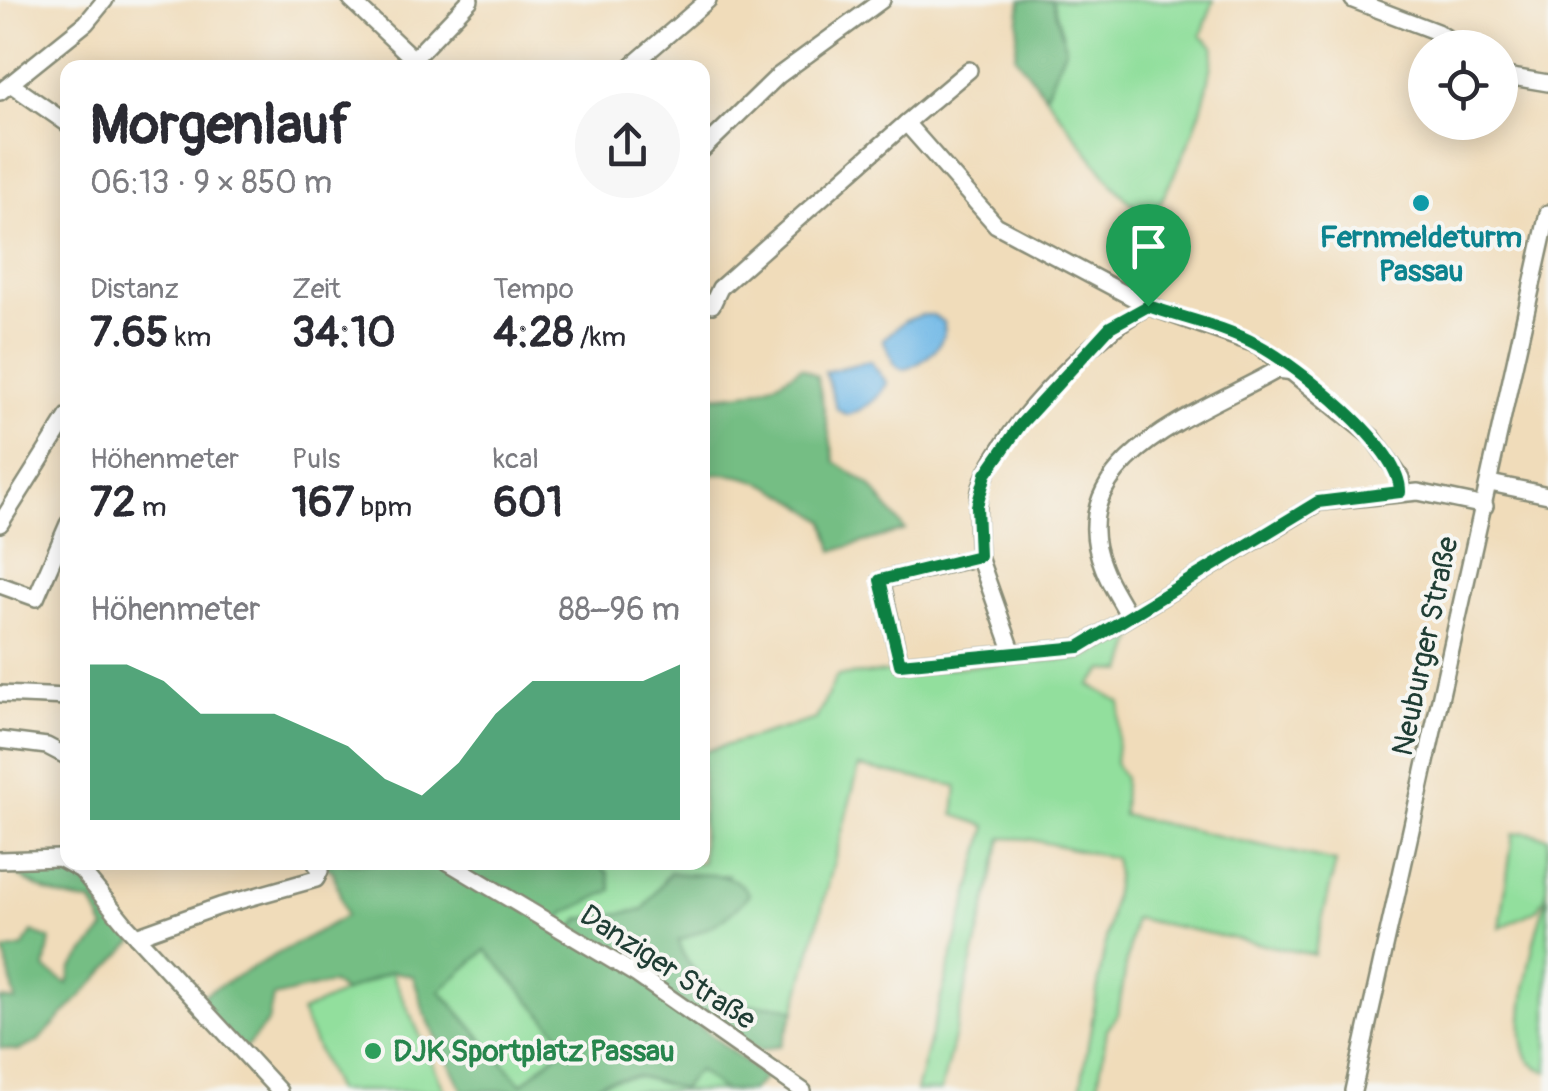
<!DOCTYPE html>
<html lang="de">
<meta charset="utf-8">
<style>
body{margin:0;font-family:Pangolin,sans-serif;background:#f7f7f7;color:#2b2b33;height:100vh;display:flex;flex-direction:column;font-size:38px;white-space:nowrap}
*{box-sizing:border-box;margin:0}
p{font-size:32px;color:#7c7c81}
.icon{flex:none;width:55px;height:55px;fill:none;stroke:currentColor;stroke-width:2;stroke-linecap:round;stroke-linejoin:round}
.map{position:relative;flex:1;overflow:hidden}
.details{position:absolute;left:60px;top:60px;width:650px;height:810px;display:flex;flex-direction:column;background:#fff;border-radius:20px;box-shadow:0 5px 25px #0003}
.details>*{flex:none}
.fabs{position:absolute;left:1408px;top:30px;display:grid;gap:20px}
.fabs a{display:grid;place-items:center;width:110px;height:110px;border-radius:50%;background:#fff;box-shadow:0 5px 25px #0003;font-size:50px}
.pin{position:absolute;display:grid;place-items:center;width:85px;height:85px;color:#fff;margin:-102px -42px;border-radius:50% 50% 50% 0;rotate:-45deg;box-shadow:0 0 10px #0007}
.pin .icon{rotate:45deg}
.round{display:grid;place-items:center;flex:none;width:105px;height:105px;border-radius:52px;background:#f7f7f7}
.headline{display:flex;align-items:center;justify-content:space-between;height:170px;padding:0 30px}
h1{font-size:55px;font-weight:700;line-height:75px}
.metrics{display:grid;grid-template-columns:repeat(3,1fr);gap:15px;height:170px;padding:10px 30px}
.metrics div{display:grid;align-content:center}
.metrics b{font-size:42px;font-weight:700}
.metrics small{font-size:28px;font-weight:400}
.metrics p{font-size:28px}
.chart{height:280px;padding:20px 30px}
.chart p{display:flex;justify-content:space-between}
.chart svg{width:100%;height:180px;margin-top:10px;fill:#0b8043;opacity:.7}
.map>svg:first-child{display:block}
</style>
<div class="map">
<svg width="1548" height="1091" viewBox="0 0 1548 1091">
<rect width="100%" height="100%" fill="#f6f6f2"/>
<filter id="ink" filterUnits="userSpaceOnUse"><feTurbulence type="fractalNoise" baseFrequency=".01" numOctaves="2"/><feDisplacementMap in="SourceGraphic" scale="20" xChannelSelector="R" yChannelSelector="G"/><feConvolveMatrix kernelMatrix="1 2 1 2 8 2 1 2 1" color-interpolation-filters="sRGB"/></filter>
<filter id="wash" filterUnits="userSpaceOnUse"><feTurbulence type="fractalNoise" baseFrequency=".0048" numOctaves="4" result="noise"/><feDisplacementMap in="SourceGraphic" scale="40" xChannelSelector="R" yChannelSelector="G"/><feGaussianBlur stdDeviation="2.25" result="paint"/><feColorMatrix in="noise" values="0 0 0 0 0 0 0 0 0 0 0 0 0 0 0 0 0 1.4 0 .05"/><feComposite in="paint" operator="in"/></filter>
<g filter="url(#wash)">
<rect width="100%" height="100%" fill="#f0dcba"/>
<!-- green -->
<g fill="#92df9d" stroke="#588e68" stroke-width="2.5">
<path d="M1052,0h162l-13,36 13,11c-6,66 -34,117 -64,176l-37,-38 -68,-90 21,-48z"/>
<path d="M1130,635l4,4 -10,32 -20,-1 -14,15 31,18 -6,60 9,15 -1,37 213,47 -22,93 -180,-37 -16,96 -11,16 -9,55 16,6h-34l37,-217 -3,-16 -86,-19 -26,-1 -61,253h-25l71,-265 -33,-11 3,-29 -98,-19 -64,244c-18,-10 -30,-3 -47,-7 -29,-7 -63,-35 -70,-63l9,-4 41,-62 -37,2 -21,-5 -27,38 -62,9 -14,14 -14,-8 12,-12 46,-23 -3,-17 -11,-10 105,-1 1,-110 113,-33 21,-43 247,-18z"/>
<path d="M1524,832l24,5 -2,58 -8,14 -38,19 13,-94z"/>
<path d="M1548,896v176c-10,-4 -20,-8 -23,-20 -11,-32 10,-124 23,-156z"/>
<path d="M486,950l82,93 -46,41 -82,-94z"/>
<path d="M391,971l54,120h-109l-35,-79z"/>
<path d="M698,1069l25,22h-137c31,-19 63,-18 95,-2z"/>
</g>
<!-- forest -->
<g fill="#75be84" stroke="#4a7e5c" stroke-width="2.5" fill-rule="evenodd">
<path d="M1021,0h31l14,47 -21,48 -30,-39z"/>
<path d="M801,367l16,9 18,86 35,23 35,45 -72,21 -8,-30c-39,-27 -73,-53 -122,-46v-79c37,0 68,-5 98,-29z"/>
<path d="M597,862l11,11 4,17 -47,23 -11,11 13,9 14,-14 62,-9 27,-38c29,7 62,-6 79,22 -21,27 -40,34 -71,47 7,28 41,57 70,63 17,4 29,-3 47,7l-14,34 -21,6 -116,-70 121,97 -14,13h-28l-25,-21 -17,19 -44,-13 -32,5 -19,10h-123l-38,-77 -12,-38 -22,-5 -47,21 -12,-9 -59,14 -5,25 -26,30 -48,-52 152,-84 -13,-45 -13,-8zM486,950l82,94 -46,40 -82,-93z"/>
<path d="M61,865l20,12 54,63 -98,102 -19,9 -18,-3v-49l16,2 -12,-50 19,-4 9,-15 18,7 -5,30 23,15 4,-16 33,-39 -13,-27c-32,-1 -59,-15 -85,-35z"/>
</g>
<!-- water -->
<g fill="#6eb7e6" stroke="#467a8d" stroke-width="2.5">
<path d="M921,315h12l11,7c3,24 -20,41 -41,48l-8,-5 -12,-26 22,-18z"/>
<path d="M870,361l17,22c-7,16 -24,27 -40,32l-10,-6 -12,-37z"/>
</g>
</g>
<g filter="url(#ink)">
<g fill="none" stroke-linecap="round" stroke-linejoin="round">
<defs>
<g id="minor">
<path d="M351,0l72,68"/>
<path d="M1353,0l84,32 26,16"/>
<path d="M405,68l65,-68"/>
<path d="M629,68l79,-68"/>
<path d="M1500,75l48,8"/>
<path d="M12,85l56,39"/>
<path d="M0,92l86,-69 19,-23"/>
<path d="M906,123l63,-53"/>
<path d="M702,150l76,-74 104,-76"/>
<path d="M712,305l8,-17 186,-165 90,102 152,81 110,39 115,93 28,40v14"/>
<path d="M1490,483l58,12"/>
<path d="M0,524l68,-108"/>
<path d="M979,557c-1,-28 -6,-59 8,-85 31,-59 104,-134 161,-166"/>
<path d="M0,585l36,13 32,-74"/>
<path d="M1128,615c-8,-16 -19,-31 -25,-48 -44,-109 101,-155 174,-197l17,2"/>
<path d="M1013,653l-34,-96 -98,23 19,84 179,-17 240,-145 99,-10 67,14"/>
<path d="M0,694l68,3"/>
<path d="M0,740l47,6 21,11"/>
<path d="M0,860l59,-2 22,12 45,55 153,166"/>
<path d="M448,862l189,113 166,116"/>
<path d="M136,936l84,-30 96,-27 4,-8 -5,-9"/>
<path d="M1353,1091l195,-878"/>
</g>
</defs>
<!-- minor casing -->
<use href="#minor" stroke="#888c77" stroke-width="20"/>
<!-- minor -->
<use href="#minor" stroke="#fff" stroke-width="15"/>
</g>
</g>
<g fill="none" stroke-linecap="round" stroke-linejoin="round" filter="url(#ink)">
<defs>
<path id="route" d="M1148,306c35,12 78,21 110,39 39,21 143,102 142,147l-82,10 -239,145 -179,17 -20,-84 99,-24 -2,-50 9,-32 35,-50 89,-97z"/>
</defs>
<!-- route casing -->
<use href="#route" stroke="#fff" stroke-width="20"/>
<!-- route -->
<use href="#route" stroke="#0b8043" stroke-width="12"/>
</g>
<!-- markers -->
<circle fill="#0f9aa8" stroke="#f6f6f2" stroke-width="4" cx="1421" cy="203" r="10"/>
<circle fill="#2e9e5b" stroke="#f6f6f2" stroke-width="4" cx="373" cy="1051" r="10"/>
<g text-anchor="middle" stroke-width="8" stroke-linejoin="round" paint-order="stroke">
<!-- culture labels -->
<g font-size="30" font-weight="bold" fill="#0d838f" stroke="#f6f6f2">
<text x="1421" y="247">Fernmeldeturm<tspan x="1421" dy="34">Passau</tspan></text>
</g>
<!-- street labels -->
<g font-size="30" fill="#1f3d34" stroke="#f6f6f2">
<text transform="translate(1425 646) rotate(-78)" y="10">Neuburger Straße</text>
<text transform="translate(668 967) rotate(33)" y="10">Danziger Straße</text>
</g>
<!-- leisure labels -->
<g font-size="30" font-weight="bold" fill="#27864d" stroke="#f6f6f2" text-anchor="start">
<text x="393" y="1061">DJK Sportplatz Passau</text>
</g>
</g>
</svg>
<div class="fabs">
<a><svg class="icon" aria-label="locate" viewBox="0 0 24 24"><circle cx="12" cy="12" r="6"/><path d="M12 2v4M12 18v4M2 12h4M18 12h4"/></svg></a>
</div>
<div class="pin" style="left:1148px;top:306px;background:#1e9e55"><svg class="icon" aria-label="arrive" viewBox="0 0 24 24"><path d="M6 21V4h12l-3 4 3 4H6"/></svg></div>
<section class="details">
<div class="headline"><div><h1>Morgenlauf</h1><p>06:13 · 9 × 850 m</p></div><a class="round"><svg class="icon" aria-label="share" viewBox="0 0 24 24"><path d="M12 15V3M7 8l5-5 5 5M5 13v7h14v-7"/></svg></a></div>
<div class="metrics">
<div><p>Distanz</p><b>7.65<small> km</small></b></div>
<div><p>Zeit</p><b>34:10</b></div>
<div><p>Tempo</p><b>4:28<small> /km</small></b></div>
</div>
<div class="metrics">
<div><p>Höhenmeter</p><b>72<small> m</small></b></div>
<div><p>Puls</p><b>167<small> bpm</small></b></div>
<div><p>kcal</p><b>601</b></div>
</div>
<div class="chart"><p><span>Höhenmeter</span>88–96 m</p>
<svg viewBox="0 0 160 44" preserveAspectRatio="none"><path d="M0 44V6L10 6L20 10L30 18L40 18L50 18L60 22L70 26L80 34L90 38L100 30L110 18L120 10L130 10L140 10L150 10L160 6V44z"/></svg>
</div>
</section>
</div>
